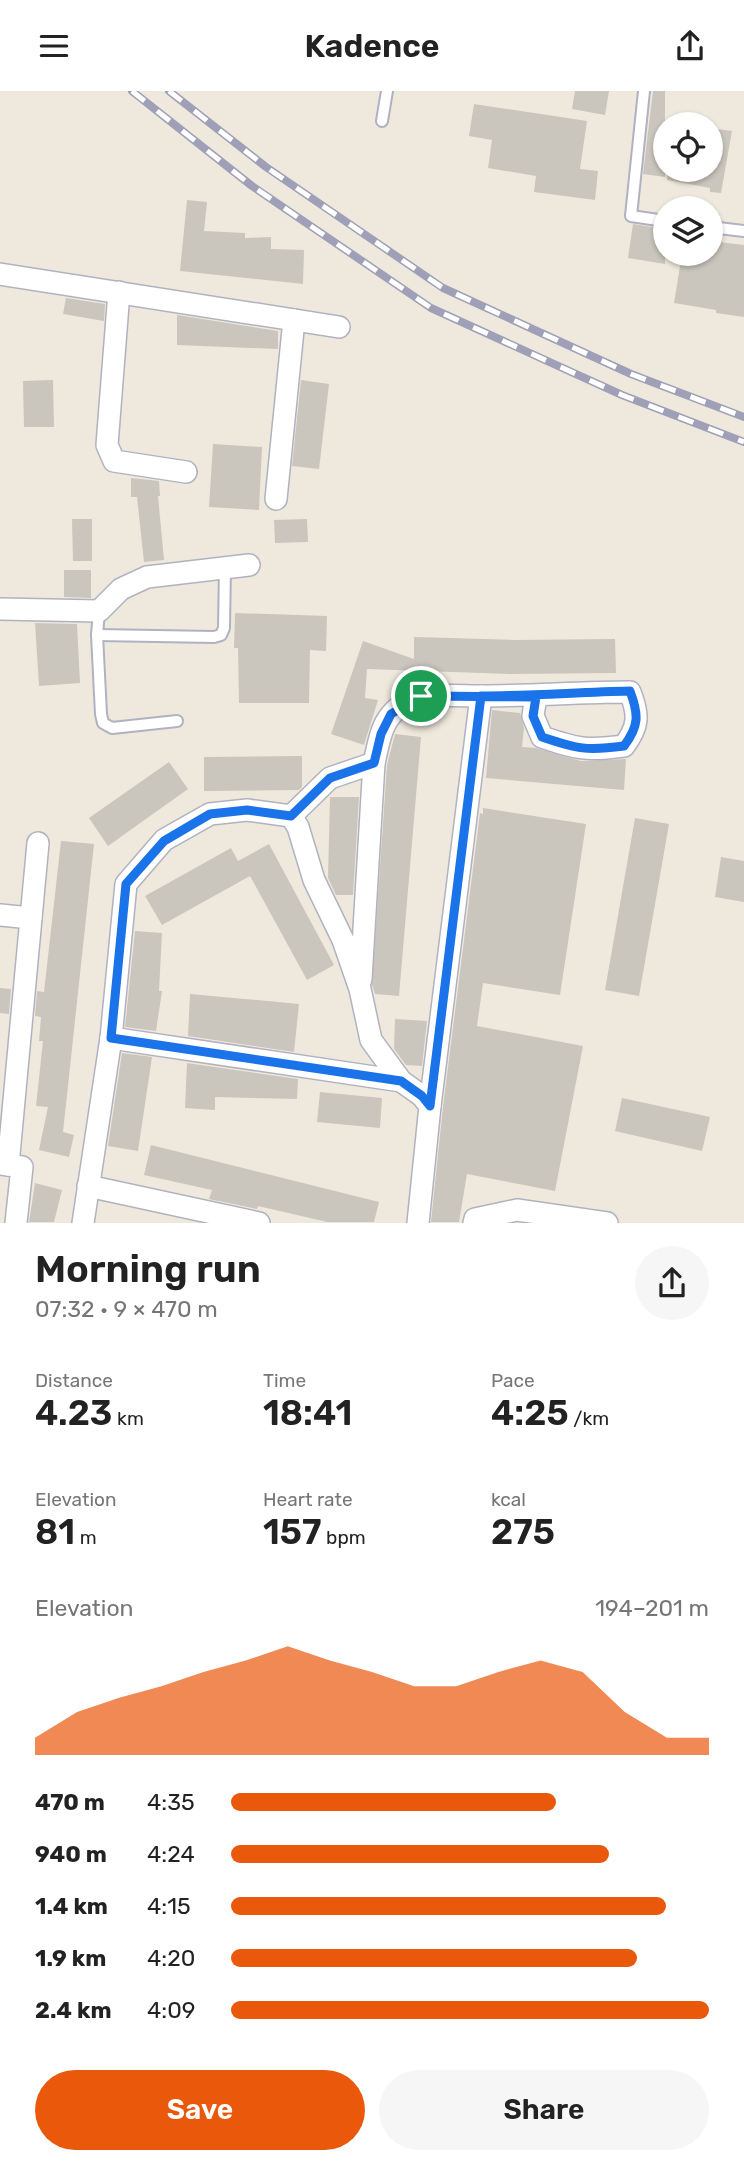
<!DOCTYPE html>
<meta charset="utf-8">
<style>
body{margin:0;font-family:Rubik,sans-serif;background:#f6f6f6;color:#222;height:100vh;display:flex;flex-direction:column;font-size:26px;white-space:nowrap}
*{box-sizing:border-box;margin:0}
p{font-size:23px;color:#767676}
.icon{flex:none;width:38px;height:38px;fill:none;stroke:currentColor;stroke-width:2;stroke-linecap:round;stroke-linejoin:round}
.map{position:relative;height:1132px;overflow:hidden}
.panel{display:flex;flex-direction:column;background:#fff;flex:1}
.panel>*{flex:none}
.controls{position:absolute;left:653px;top:21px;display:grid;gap:14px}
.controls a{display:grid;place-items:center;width:70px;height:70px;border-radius:50%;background:#fff;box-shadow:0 2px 5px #0004;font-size:35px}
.pin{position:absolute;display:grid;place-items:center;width:60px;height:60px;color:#fff;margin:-30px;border:4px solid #fff;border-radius:50%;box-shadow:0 2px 7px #0007}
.round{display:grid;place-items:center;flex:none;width:74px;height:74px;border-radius:37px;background:#f6f6f6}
.summary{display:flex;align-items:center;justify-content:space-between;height:119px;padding:0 35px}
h1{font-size:38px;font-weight:600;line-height:52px}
.figures{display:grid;grid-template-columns:repeat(3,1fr);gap:10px;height:119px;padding:7px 35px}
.figures div{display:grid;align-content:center}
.figures b{font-size:35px;font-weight:600}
.figures small{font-size:19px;font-weight:400}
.figures p{font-size:19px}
.chart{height:196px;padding:14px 35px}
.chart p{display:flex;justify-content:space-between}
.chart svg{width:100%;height:126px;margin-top:7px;fill:#ea580c;opacity:.7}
.action{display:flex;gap:14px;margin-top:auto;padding:14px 35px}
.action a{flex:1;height:80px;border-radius:42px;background:#ea580c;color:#fff;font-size:28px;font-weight:600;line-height:80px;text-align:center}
.action a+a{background:#f6f6f6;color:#222}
ul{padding:0 35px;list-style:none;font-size:23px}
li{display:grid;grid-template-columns:112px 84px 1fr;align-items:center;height:52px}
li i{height:18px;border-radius:9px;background:#ea580c}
header{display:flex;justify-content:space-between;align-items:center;height:91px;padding:0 35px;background:#fff;font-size:32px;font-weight:600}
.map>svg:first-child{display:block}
</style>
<header><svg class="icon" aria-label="menu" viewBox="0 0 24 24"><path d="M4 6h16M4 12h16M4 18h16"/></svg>Kadence<svg class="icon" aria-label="share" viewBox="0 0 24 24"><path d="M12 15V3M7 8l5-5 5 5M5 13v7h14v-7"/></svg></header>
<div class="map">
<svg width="744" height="1132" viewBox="0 0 744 1132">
<rect width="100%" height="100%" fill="#efe9dd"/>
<!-- building -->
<g fill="#cac6bd">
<path d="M575,0h34l-4,24 -33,-6z"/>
<path d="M653,0h12v86l-22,-3z"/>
<path d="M474,13l113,17 -7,48 18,2 -3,29 -61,-8 2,-16 -48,-8 4,-28 -23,-4z"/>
<path d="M710,37l22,3 -11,62 -11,-1v-4l-43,-8 1,-10h42z"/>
<path d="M187,109l20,2 -3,29 41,2v5l26,-1v12l33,1 -1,34 -123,-13z"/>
<path d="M633,133l32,5v35l-37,-6z"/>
<path d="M710,150l34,4v72l-28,-4v-3l-42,-7 8,-49h28z"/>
<path d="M66,207l39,6 -1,17 -41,-7z"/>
<path d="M177,224l101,16v18l-101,-4z"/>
<path d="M53,289l1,47h-30l-1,-46z"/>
<path d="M301,289l28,4 -10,85 -27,-3z"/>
<path d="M213,353l49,3 -3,63 -50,-3z"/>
<path d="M131,387l28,3 1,15h-2l6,64 -20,2 -7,-65h-6z"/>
<path d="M72,428h20v42h-19z"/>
<path d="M307,428l1,23 -33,1 -1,-23z"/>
<path d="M64,479h27v28l-27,-1z"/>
<path d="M235,522l92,3 -1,35 -16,-1 -1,53h-70l-1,-55h-4z"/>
<path d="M35,532l42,1 3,59 -41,3z"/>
<path d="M414,546l101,3 100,-1 1,34 -106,1 -143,-5 -2,29 13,2 -14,45 -33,-11 32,-93 51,18z"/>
<path d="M492,619l28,3 4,15 -2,19 14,1 45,13 45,-2 -2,31 -138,-12z"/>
<path d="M395,643l26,3 -22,259 -24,-2 -3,-9 15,-220z"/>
<path d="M302,665v31l-3,3 -95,1v-34z"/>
<path d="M169,671l19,27 -80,57 -19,-28z"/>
<path d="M330,706h29l-6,98h-17l-8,-17z"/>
<path d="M483,717l103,16 -26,171 -77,-12 -6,43 106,20 -28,145 -88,-17 -8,48h-28l12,-115 37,-294 3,1z"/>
<path d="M635,727l34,6 -30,172 -34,-6z"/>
<path d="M61,750l33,3 -31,288 11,3 -5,22 -30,-7 9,-43 -12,-1 7,-65h-4l2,-24 -6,-1 2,-25 7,1z"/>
<path d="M269,753l65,121 -27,15 -57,-104 -88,49 -17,-29 86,-48 7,13z"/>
<path d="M721,766l23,4v41l-29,-5z"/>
<path d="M135,840l27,2 -3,58h3l-6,40 -31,-4z"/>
<path d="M0,897l11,1 -2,25 -9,-1z"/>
<path d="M190,903l109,10 -5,48 -106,-16z"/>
<path d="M395,928l32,2 -5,45 -16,-1 -12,-16z"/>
<path d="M122,962l30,4 -14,94 -30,-5z"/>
<path d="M187,972l111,16 -1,20 -82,-2v13l-30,-2z"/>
<path d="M320,1001l62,6 -2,30 -63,-6z"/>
<path d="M622,1007l88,19 -8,34 -87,-20z"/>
<path d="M151,1054l228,57 -5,20h-47l-69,-16 -1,3 -48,-10 3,-9 -68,-15z"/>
<path d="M35,1092l27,7 -8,32h-25z"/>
</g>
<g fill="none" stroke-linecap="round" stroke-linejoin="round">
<defs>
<g id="service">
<path d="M644,0l-13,125 34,5"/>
<path d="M382,30l5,-30"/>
<path d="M710,136l34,4"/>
<path d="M99,520l-2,24 4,79 2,9 9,5 65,-7"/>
<path d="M97,544l117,2 7,-2 3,-7 1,-61"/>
</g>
<g id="minor">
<path d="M0,183l339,53"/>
<path d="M119,201l-12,153 7,16 72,11"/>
<path d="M276,408l18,-179"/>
<path d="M0,518l99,2 22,-22 26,-12 102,-12"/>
<path d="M291,725l39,-38 44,-15"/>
<path d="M0,824l31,3"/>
<path d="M361,888l13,-216c4,-16 6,-35 17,-48 20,-25 61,-19 90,-19"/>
<path d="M111,947l290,43"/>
<path d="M430,1015l51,-410c50,0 99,-4 149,-4 9,23 9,34 -6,54 -37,5 -47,3 -82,-9l-9,-21 3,-20"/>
<path d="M0,1073l22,3 -6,56"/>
<path d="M8,1074l30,-322"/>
<path d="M88,1095l171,37"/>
<path d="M83,1132l28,-185 15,-154 38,-44 46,-26 37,-4 44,6 7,11 16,53 29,60 17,49 11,51 30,41 21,15 8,10 -12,117"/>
<path d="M474,1132l1,-4 42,-9 90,13"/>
</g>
</defs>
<!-- service casing -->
<use href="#service" stroke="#b1b2c1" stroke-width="14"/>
<!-- minor casing -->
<use href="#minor" stroke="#b1b2c1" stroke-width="24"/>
<!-- service -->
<use href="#service" stroke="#fff" stroke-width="10"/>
<!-- minor -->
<use href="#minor" stroke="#fff" stroke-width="21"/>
<defs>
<g id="rail">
<path d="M132,0l120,95 179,122 191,87 122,47"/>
<path d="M169,0l97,76 177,121 188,86 113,43"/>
</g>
</defs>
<!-- rail casing -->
<use href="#rail" stroke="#9fa0b8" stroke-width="8"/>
<!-- rail -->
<use href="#rail" stroke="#fff" stroke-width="5" stroke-dasharray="16" stroke-linecap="butt"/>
</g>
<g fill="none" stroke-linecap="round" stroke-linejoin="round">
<defs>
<path id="route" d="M421,605l-30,18 -10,20 -7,29 -44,15 -39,38 -44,-6 -37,4 -46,27 -38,43 -15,154 290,43 21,15 8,10 51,-410c50,0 99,-4 149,-5 9,24 9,35 -6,55 -37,5 -47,3 -82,-9l-9,-21 3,-19 -115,-1"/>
</defs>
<!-- route casing -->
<use href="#route" stroke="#fff" stroke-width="14"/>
<!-- route -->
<use href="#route" stroke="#1a73e8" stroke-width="9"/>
</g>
</svg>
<div class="controls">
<a><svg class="icon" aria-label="locate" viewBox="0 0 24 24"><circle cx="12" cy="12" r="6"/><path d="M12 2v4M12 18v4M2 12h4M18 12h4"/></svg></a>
<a><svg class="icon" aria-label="layers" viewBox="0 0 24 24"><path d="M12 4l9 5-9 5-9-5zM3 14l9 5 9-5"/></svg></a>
</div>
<div class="pin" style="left:421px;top:605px;background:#1e9e55"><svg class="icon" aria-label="arrive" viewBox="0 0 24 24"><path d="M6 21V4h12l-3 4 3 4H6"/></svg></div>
</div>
<section class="panel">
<div class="summary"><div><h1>Morning run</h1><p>07:32 · 9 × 470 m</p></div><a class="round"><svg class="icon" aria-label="share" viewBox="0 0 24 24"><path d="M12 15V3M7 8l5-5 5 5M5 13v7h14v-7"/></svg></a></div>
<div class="figures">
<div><p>Distance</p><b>4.23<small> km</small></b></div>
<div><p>Time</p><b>18:41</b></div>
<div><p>Pace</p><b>4:25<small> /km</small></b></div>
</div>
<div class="figures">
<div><p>Elevation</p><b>81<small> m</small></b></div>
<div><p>Heart rate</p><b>157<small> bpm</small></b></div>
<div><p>kcal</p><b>275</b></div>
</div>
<div class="chart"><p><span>Elevation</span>194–201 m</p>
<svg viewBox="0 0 160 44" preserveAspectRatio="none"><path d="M0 44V38L10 29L20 24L30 20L40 15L50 11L60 6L70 11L80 15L90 20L100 20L110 15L120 11L130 15L140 29L150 38L160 38V44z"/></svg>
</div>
<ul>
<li><b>470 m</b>4:35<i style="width:68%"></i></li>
<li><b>940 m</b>4:24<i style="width:79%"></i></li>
<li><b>1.4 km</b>4:15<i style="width:91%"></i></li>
<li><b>1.9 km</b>4:20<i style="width:85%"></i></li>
<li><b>2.4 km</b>4:09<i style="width:100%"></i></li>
</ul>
<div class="action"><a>Save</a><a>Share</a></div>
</section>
